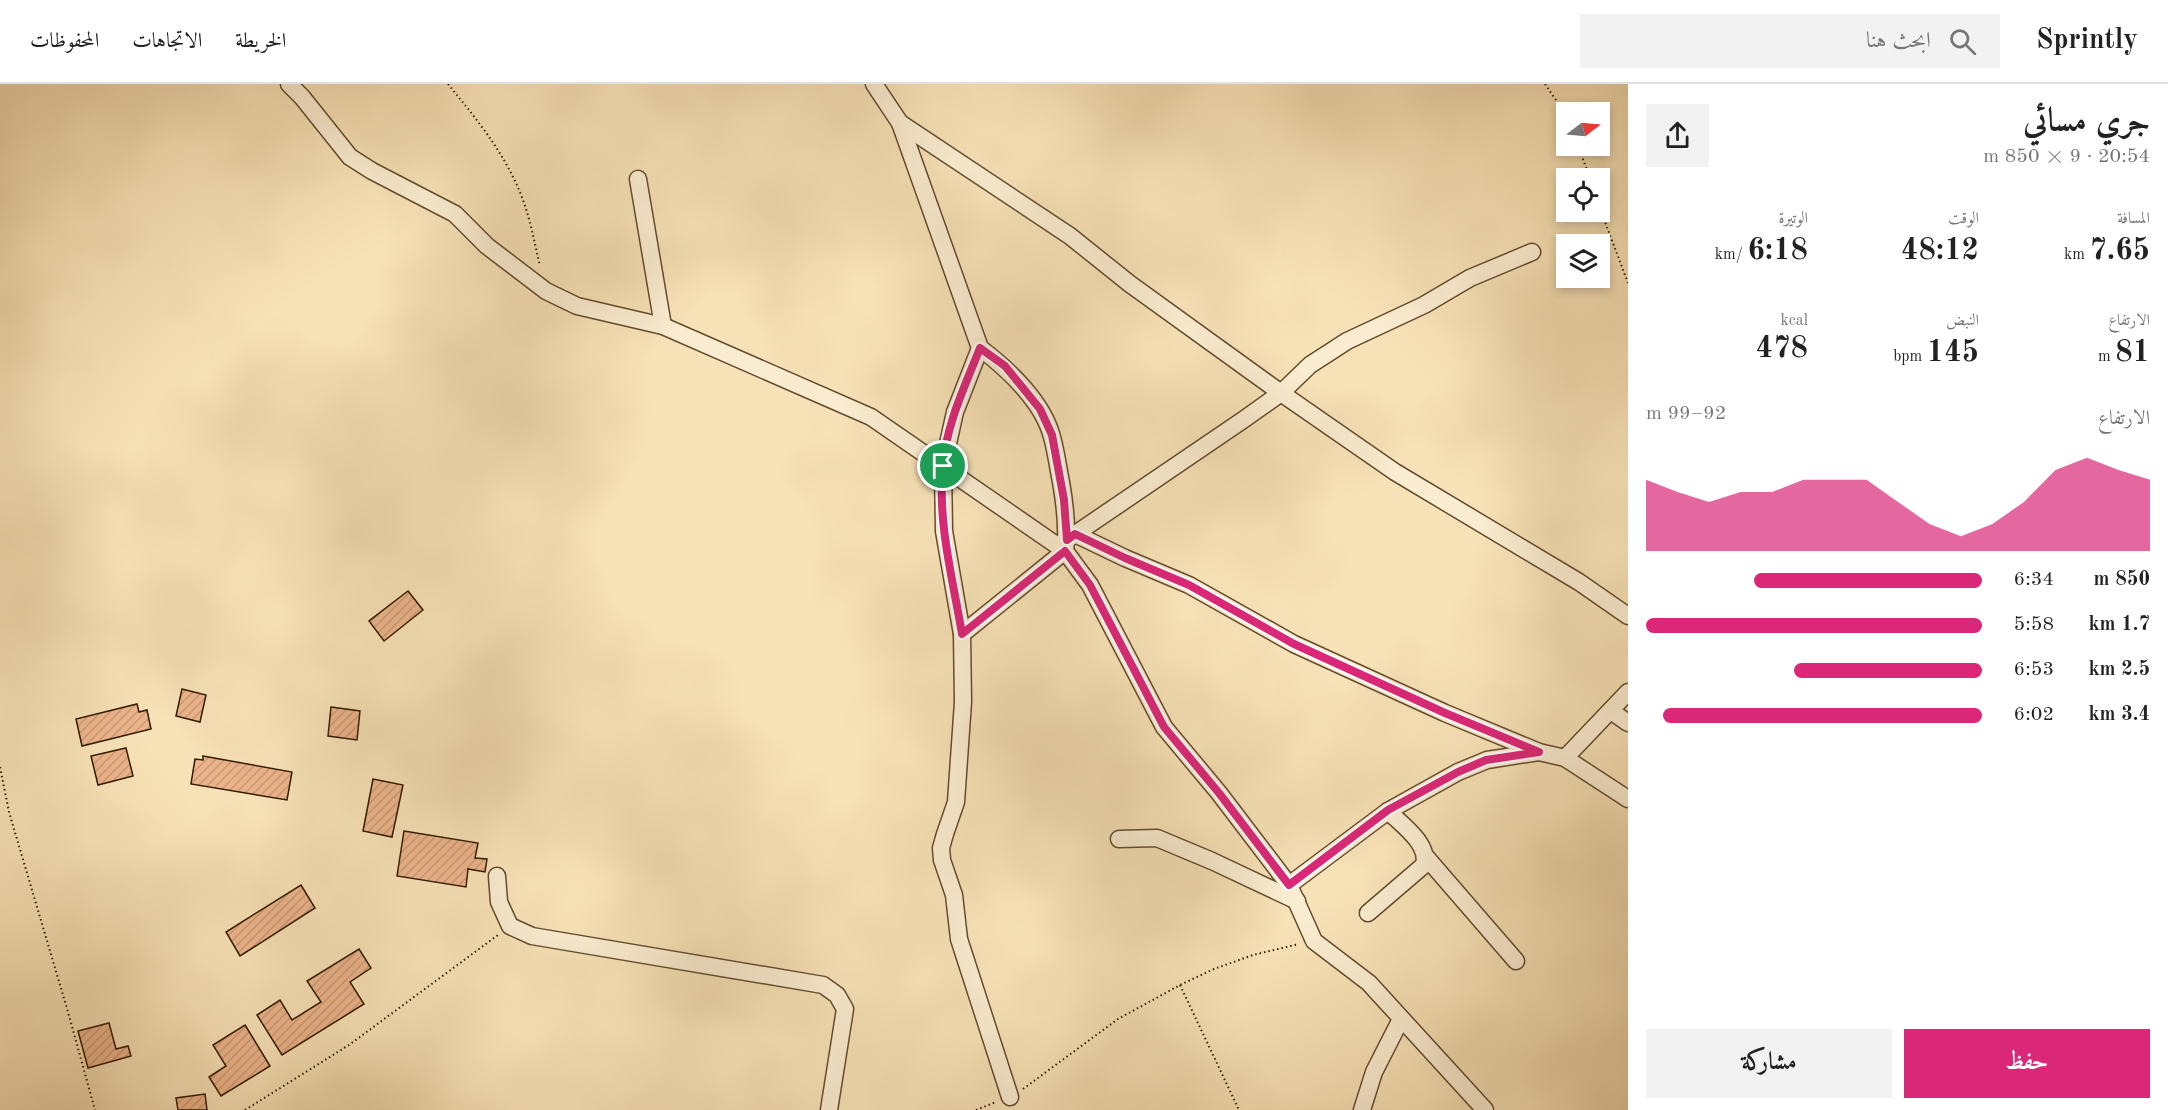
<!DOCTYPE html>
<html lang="ar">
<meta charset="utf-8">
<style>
body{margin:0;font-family:"Old Standard TT",Amiri,serif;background:#f2f2f2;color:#222;direction:rtl;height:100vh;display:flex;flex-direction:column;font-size:22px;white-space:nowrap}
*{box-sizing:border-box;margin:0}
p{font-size:20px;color:#767676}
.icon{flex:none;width:33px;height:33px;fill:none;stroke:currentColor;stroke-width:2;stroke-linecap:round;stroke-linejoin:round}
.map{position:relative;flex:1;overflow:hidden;direction:ltr}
.panel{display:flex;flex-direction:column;background:#fff;width:540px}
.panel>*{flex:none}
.needle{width:39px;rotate:74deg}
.buttons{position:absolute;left:1556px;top:18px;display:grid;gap:12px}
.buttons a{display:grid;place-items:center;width:54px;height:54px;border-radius:0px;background:#fff;box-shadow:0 3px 9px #0003;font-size:30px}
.pin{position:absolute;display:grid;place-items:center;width:51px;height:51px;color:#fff;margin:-26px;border:3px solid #fff;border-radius:50%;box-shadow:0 2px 6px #0007}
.round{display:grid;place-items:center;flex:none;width:63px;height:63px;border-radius:0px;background:#f2f2f2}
.summary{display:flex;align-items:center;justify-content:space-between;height:102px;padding:0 18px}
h1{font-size:33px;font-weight:700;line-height:45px}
.metrics{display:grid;grid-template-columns:repeat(3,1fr);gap:9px;height:102px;padding:6px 18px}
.metrics div{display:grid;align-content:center}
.metrics b{font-size:30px;font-weight:700}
.metrics small{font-size:16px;font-weight:400}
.metrics p{font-size:16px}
.chart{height:168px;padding:12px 18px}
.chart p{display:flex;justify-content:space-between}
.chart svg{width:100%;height:108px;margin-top:6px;fill:#db2777;opacity:.7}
.cta{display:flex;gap:12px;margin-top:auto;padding:12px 18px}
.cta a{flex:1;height:69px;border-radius:0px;background:#db2777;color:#fff;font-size:24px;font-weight:700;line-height:69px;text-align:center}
.cta a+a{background:#f2f2f2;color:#222}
ul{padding:0 18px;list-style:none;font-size:20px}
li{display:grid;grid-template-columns:96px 72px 1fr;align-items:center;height:45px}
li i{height:15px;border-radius:8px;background:#db2777}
header{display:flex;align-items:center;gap:36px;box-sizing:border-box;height:84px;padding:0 30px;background:#fff;border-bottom:2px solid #e0e0e0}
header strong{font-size:28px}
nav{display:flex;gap:33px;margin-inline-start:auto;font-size:21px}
.search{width:420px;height:54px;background:#f2f2f2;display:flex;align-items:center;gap:15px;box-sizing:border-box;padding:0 21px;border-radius:0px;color:#767676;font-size:22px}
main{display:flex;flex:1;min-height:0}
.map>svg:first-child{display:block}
</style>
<header>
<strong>Sprintly</strong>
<div class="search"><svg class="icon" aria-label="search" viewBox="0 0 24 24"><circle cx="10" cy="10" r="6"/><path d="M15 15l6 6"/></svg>ابحث هنا</div>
<nav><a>الخريطة</a><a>الاتجاهات</a><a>المحفوظات</a></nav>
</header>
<main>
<section class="panel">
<div class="summary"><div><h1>جري مسائي</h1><p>20:54 · 9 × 850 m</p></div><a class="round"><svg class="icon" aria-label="share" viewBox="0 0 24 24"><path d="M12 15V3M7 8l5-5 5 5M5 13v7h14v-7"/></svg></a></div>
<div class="metrics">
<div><p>المسافة</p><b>7.65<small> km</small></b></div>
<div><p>الوقت</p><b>48:12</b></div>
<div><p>الوتيرة</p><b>6:18<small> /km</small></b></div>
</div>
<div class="metrics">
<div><p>الارتفاع</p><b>81<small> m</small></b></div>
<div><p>النبض</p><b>145<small> bpm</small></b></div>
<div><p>kcal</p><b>478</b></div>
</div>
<div class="chart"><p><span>الارتفاع</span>92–99 m</p>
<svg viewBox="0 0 160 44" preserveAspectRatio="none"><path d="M0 44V15L10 20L20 24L30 20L40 20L50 15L60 15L70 15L80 24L90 33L100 38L110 33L120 24L130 11L140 6L150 11L160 15V44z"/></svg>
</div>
<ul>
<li><b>850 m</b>6:34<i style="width:68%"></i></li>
<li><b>1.7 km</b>5:58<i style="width:100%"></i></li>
<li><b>2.5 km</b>6:53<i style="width:56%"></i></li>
<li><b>3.4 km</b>6:02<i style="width:95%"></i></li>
</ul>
<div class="cta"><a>حفظ</a><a>مشاركة</a></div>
</section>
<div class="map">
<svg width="1628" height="1026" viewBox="0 0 1628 1026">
<defs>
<pattern id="building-hatch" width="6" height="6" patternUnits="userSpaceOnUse" patternTransform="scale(1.5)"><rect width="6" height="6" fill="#ecb48b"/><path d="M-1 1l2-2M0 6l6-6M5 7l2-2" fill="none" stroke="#cb9a76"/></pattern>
</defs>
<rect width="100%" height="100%" fill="#f7e1b6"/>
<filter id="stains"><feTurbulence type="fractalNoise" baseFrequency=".00333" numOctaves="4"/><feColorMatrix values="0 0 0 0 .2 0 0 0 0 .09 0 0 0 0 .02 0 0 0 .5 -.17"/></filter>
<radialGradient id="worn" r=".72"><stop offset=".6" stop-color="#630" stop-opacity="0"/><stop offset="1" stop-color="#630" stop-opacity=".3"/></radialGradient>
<!-- building -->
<g fill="url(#building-hatch)" stroke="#321b00" stroke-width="1.5">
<path d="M408,507l15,19 -39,31 -15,-20z"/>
<path d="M182,605l24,6 -6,27 -24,-6z"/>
<path d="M137,620l2,8 8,-2 4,19 -69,17 -6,-27z"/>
<path d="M331,623l29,4 -3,29 -29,-4z"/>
<path d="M126,664l7,28 -35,9 -7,-29z"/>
<path d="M203,672l89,16 -5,28 -96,-16 4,-25 8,1z"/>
<path d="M373,695l30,6 -11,52 -29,-6z"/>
<path d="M404,747l74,12 -3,15 12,1 -2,13 -17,-3 -2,18 -69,-11z"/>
<path d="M301,801l14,23 -75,48 -14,-24z"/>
<path d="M359,865l12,19 -21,14 14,22 -82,51 -25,-40 23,-15 12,20 29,-18 -14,-21z"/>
<path d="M109,939l7,26 12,-3 3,10 -43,12 -10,-37z"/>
<path d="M245,941l25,41 -49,30 -12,-19 17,-11 -13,-21z"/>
<path d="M205,1010l2,16h-29l-2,-12z"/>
</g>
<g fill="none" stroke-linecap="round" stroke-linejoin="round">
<defs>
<g id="minor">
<path d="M289,0l13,13 48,60 22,14 83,43 32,32 59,45 31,15 86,20 208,91 194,134 25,34 74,142 55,66 70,92 25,56 55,42 116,127"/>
<path d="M874,0l26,39 80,225c28,21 63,54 72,89 4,14 6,30 9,45 4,23 7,47 4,69l-103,83"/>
<path d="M900,39l170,113 60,48 151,109 114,79 184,110 49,34"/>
<path d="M638,95l25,147"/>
<path d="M980,264l-25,64 -12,54 1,65 18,103 1,68 -7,100 -11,32 -4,14 1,12 12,35 5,44 51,158"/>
<path d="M1075,450l50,24 64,27 105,59 151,69 94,39 26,6 63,41"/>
<path d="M1068,455l175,-119 38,-27 29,-28 37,-24 77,-36 46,-27 62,-26"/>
<path d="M1611,627l17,12"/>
<path d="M1565,674l63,-66"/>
<path d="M1119,755l38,-1 55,23 85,40"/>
<path d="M1426,773l90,104"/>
<path d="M497,792l2,26 11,24 22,10 291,49 14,10 8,14 -16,101"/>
<path d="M1289,801l99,-74 70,-39 29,-12 52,-8"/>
<path d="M1368,829l56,-48c6,-21 -23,-41 -36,-54"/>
<path d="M1362,1026l12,-38 27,-53"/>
</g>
</defs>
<!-- minor casing -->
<use href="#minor" stroke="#634c2e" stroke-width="19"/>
<!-- path -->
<g stroke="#321b00" stroke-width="2" stroke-dasharray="1.5 3" stroke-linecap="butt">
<path d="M448,0c30,37 60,73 76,119 7,20 11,42 16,63"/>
<path d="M1545,0l11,16 10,19"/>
<path d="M1578,62l12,32"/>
<path d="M1599,122l29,77"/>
<path d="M0,683l9,45 59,200 27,98"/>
<path d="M1180,901l59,125"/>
<path d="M1023,1005l95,-70 62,-34 34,-16 39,-14 46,-11"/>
<path d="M245,1026l104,-65 149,-110"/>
<path d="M976,1026l20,-8"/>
</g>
<!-- minor -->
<use href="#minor" stroke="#faecd0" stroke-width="16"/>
</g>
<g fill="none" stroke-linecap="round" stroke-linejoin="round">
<defs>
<path id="route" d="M980,264l25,18 35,43 12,26 12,65 3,40 8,-6 50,24 64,27 105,59 151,69 94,39 -53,8 -28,12 -70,38 -99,75 -70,-92 -55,-66 -74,-142 -25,-34 -103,83c-9,-54 -25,-113 -19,-168 3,-41 22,-80 37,-118z"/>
</defs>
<!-- route casing -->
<use href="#route" stroke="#fff" stroke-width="12"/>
<!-- route -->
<use href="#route" stroke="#db2777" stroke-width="8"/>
</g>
<rect width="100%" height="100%" filter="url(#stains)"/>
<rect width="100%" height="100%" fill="url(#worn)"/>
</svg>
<div class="buttons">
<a><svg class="needle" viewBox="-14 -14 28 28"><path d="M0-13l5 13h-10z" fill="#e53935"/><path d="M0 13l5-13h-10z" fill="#767676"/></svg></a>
<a><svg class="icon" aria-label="locate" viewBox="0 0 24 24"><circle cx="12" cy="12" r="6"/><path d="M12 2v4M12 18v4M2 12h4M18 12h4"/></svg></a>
<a><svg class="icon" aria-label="layers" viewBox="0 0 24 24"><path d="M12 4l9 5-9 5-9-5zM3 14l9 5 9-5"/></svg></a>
</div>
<div class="pin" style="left:943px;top:382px;background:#1e9e55"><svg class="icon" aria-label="arrive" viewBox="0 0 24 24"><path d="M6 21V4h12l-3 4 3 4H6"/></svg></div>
</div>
</main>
